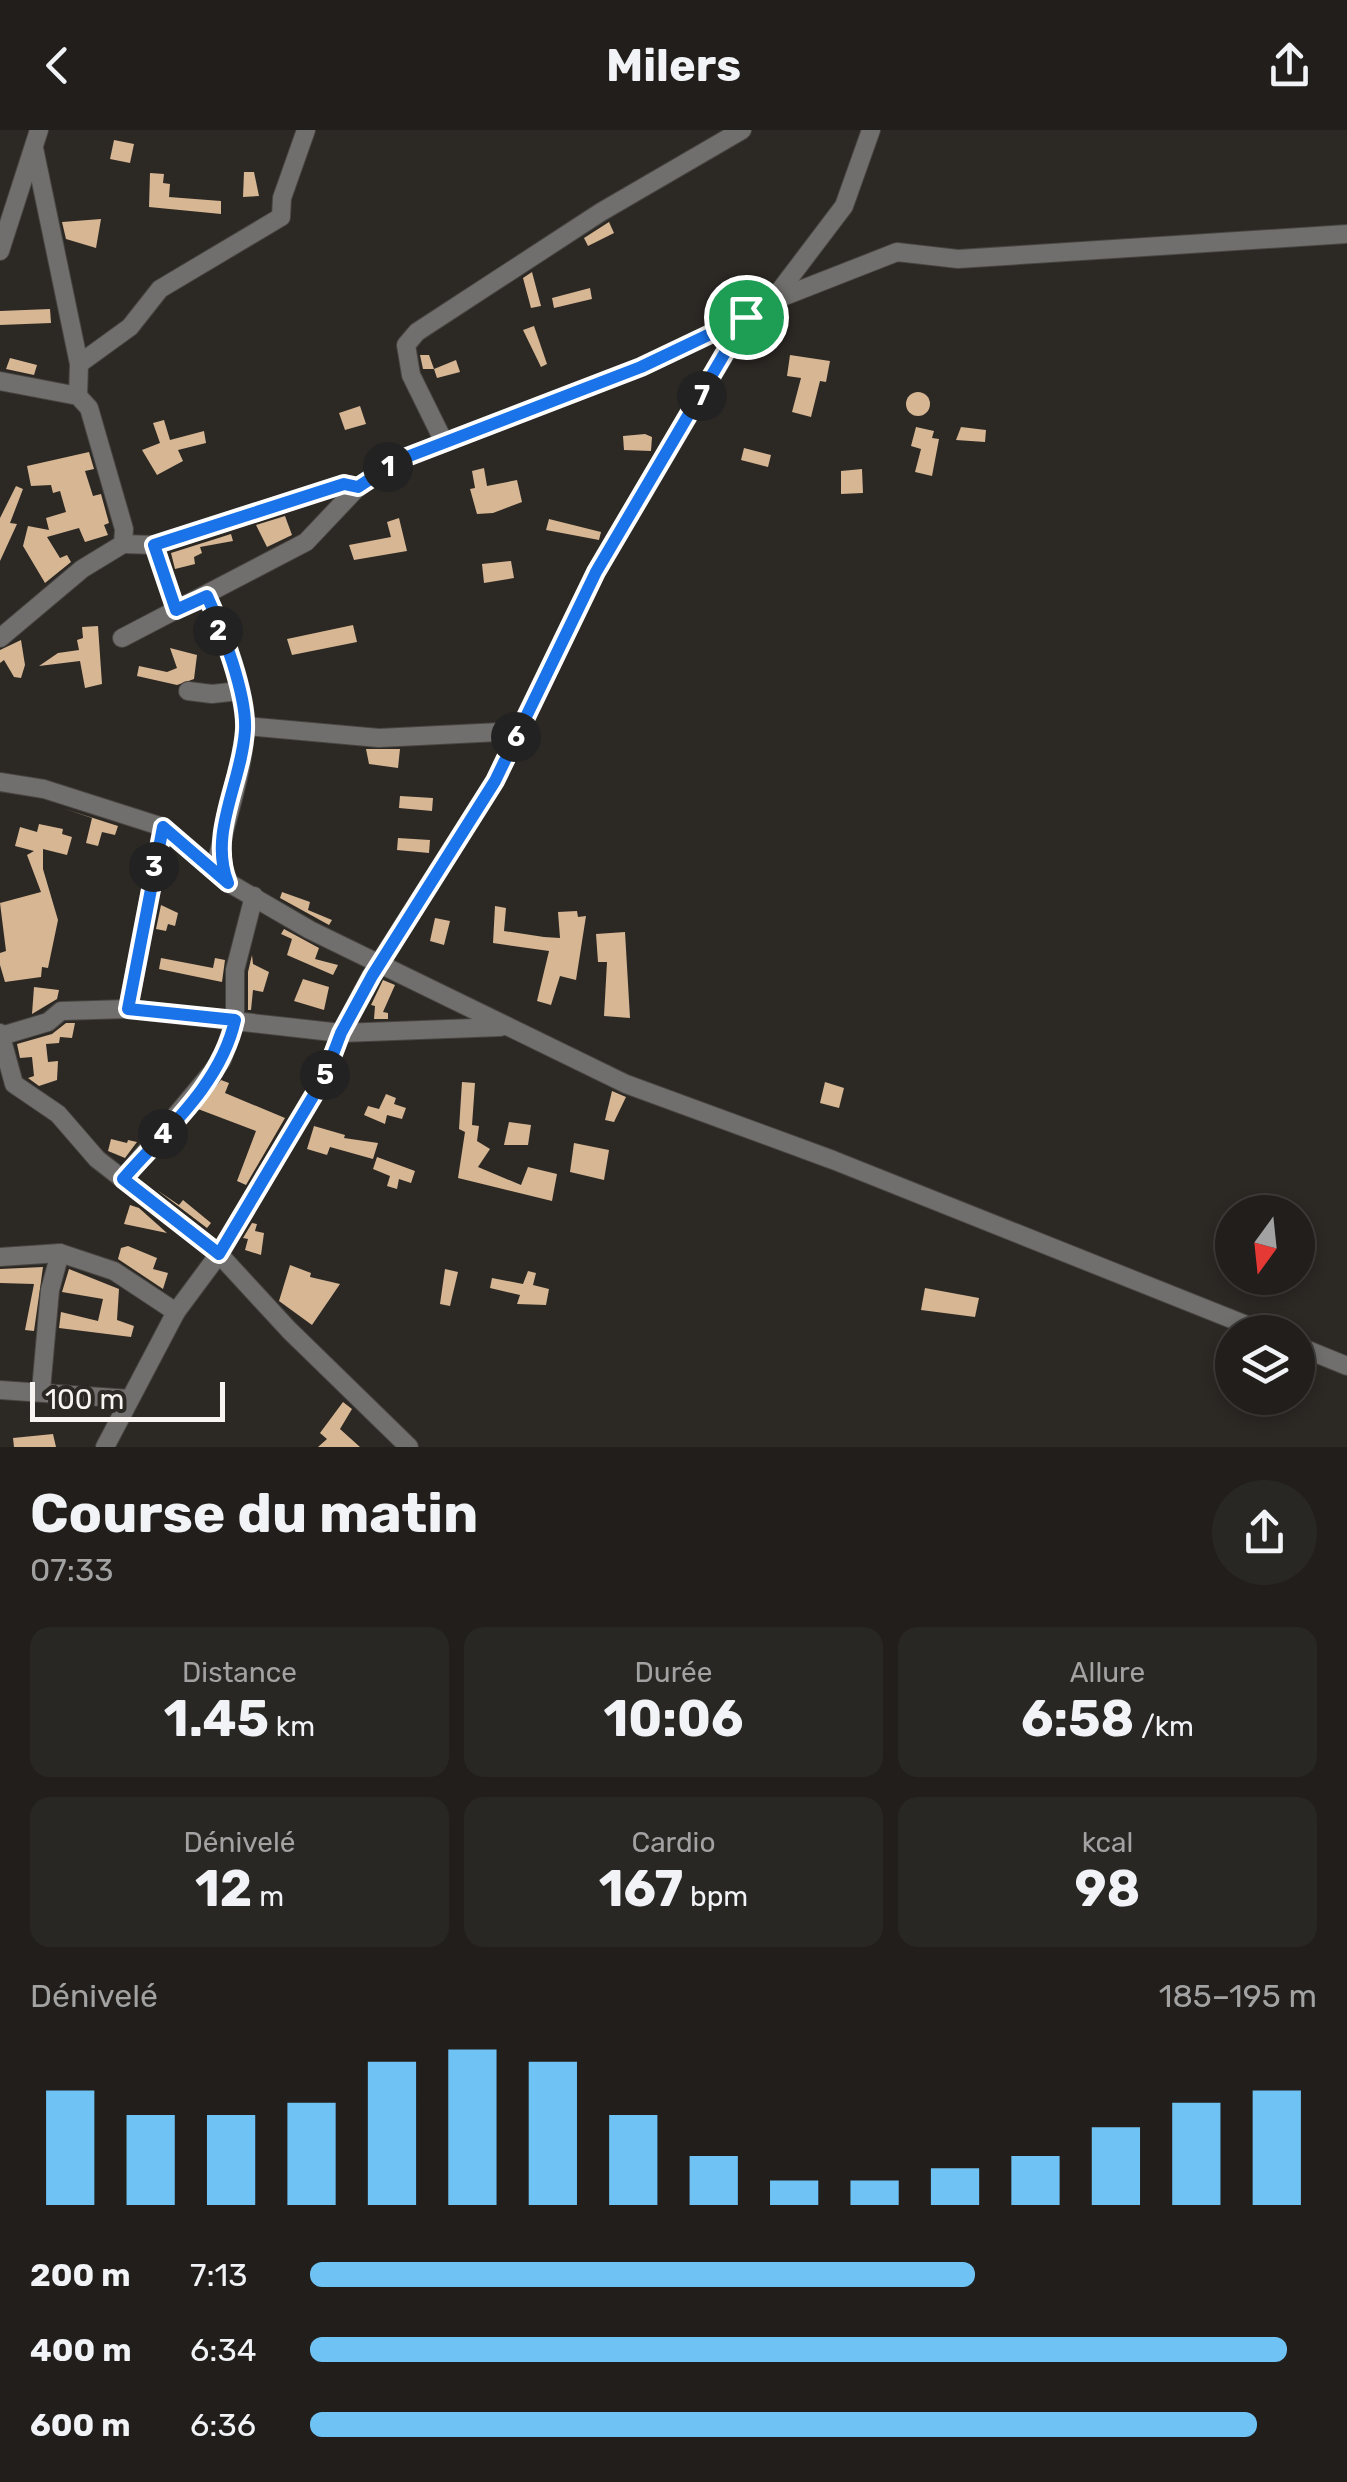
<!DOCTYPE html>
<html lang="fr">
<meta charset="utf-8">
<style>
body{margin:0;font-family:Rubik,sans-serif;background:#292724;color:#f1f3f6;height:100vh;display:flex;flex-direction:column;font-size:38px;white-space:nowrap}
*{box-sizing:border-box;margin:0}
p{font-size:32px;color:#a2a2a3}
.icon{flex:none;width:55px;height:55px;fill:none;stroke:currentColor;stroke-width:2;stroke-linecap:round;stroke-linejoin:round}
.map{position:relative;height:1317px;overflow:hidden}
.sheet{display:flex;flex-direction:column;background:#211e1b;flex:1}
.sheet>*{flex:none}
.needle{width:65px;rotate:195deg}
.controls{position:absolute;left:1215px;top:1065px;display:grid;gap:20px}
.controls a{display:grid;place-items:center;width:100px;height:100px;border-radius:50%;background:#211e1b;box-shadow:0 5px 15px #0003,0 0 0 2px #3e3c3a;font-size:50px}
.scale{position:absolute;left:30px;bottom:25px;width:195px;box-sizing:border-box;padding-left:10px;border:5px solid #f7f4f1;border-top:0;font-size:28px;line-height:35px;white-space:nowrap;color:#f7f4f1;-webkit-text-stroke:8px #2c2824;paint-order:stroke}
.pin{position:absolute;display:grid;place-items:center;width:85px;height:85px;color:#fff;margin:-42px;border:5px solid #fff;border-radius:50%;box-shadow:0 2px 10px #0007}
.km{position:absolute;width:50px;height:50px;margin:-25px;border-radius:50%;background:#222;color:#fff;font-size:28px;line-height:50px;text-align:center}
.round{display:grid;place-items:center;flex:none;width:105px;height:105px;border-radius:52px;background:#292724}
.headline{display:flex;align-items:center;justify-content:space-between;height:170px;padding:0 30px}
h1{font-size:55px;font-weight:700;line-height:75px}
.figures{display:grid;grid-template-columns:repeat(3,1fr);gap:15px;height:170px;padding:10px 30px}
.figures div{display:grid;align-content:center;border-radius:20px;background:#292724;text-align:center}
.figures b{font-size:50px;font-weight:700}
.figures small{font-size:28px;font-weight:400}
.figures p{font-size:28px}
.chart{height:280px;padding:20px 30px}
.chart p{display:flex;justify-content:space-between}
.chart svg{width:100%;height:180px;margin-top:10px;stroke:#6fc2f4;stroke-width:6}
ul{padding:0 30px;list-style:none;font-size:32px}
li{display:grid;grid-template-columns:160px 120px 1fr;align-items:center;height:75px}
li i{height:25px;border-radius:12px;background:#6fc2f4}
header{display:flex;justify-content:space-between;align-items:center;height:130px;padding:0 30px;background:#211e1b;font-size:45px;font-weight:700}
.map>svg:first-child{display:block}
</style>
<header><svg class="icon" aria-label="back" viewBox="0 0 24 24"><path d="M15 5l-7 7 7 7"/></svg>Milers<svg class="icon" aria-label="share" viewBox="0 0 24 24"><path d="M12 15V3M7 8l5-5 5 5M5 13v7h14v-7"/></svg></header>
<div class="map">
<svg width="1347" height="1317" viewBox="0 0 1347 1317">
<rect width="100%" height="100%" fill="#2c2824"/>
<!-- building -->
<g fill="#d6b693">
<path d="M114,10l20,4 -4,19 -20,-4z"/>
<path d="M244,42h10l5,24 -16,1z"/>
<path d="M150,43l14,1 -1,9 7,1 -1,13 52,4v13l-72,-7z"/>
<path d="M101,89l-5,29 -30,-9 -4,-17z"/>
<path d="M609,92l5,11 -26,13 -4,-8z"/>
<path d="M532,142l9,34 -10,2 -8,-30z"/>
<path d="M590,158l2,11 -38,9 -2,-10z"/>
<path d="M50,179l1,14 -51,2v-14z"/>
<path d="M534,196l13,38 -6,3 -18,-37z"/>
<path d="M420,225h9l5,14 22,-9 4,12 -23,6 -3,-9h-11z"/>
<path d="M790,225l40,6 -4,21 -6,-1 -9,36 -19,-5 9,-34 -14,-2z"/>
<path d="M10,228l27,7 -3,10 -28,-6z"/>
<circle cx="918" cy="274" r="12"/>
<path d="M360,276l6,18 -21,6 -6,-17z"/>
<path d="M164,290l6,20 34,-9 2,12 -28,7 5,11 -26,14 -15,-25 18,-7 -7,-20z"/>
<path d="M916,297l18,4 -2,7 7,1 -7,37 -17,-4 6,-23 -10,-3z"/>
<path d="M961,297l25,3 -1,12 -29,-2z"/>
<path d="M645,304l7,3 -1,14 -27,-1 -1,-14z"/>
<path d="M744,318l27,7 -3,12 -27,-7z"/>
<path d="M89,322l5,17 -9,2 8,25 8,-2 8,29 -5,2 4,10 -23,7 -6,-14 -32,9 13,21 7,-3 4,7 -26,21 -22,-37 5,-20 21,4 -3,-12 20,-6 -6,-21 -7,2 -2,-8 -20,1 -4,-20z"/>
<path d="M484,338l3,18 30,-6 5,22 -29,11 -16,1 -7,-25 5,-1 -3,-17z"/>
<path d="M862,339l1,24 -22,1v-23z"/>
<path d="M16,356l7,3 -13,34 7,1 -17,37v-43z"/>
<path d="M285,386l7,19 -25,12 -11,-22z"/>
<path d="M399,388l8,33 -53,9 -5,-15 42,-8 -4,-15z"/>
<path d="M549,389l52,13 -2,8 -53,-10z"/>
<path d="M231,404l2,7 -33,6 2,6 -8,4 1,7 -20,5 -4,-16z"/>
<path d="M511,431l3,17 -30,5 -2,-19z"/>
<path d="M353,495l4,17 -65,13 -5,-16z"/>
<path d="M98,496l4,58 -17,4 -5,-27 -41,5 19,-13 21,-3 -2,-10 6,-2 -1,-11z"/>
<path d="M21,510l4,25 -4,13 -7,-1 -10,-17 -4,3v-13z"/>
<path d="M170,518l27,7 -3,24 -17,6 -40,-9 2,-10 28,6 10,-4z"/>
<path d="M366,619h34l-2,19 -29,-4z"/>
<path d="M400,666l33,2 -1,13 -33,-3z"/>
<path d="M62,678l56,18 -3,9 -13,-3 -4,14 -12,-3 6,-25z"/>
<path d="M39,694l24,5 -1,5 10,3 -5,18 -24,-6v20l15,51 -10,48 -6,-1 -1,10 -36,5 -5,-17v-12l6,-2 -6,-48 41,-11 -14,-37 7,-4 -19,-5 5,-19 17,5z"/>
<path d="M398,708l32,2 -1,13 -32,-3z"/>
<path d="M282,762l28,10 -2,8 24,10 -3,5 -49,-27z"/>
<path d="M161,775l17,8 -3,13 -7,-2 -2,7 -10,-2z"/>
<path d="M495,776l11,2 -2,23 40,6 16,1 -2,-26 19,-1 1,6 8,-1 -10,64 -16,-4 -9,29 -14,-4 12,-50 -56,-8z"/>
<path d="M435,788l15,3 -6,24 -14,-4z"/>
<path d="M284,799l35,19 -4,11 23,6 -5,10 -46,-20 5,-16 -11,-5z"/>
<path d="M625,802l5,86 -26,-2 3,-54h-9l-2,-28z"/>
<path d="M252,825l1,9 16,8 -6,20 -10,-2 -2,20h-3v-38z"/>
<path d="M161,828l52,10 2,-10 10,2 -3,22 -63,-13z"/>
<path d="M303,849l26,8 -5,23 -30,-9z"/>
<path d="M383,850l12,5 -12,27 5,1v6h-14l1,-13 -4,-1z"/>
<path d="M34,857l25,3 -2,9 -25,15z"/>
<path d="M66,893h9l-3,15 -12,-1 -1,6 -13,1 2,18 10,-1 -1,19 -18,6 -11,-8 6,-2 -2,-19 -12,1 -3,-14 35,-10z"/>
<path d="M221,950l8,3 -4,10 60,25 -39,67 -9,-4 19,-50 -58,-22z"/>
<path d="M462,952l13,1 -3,42 7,1 -2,15 13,8 -12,18 43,18 7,-18 29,7 -5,27 -94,-23 7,-46 -6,-3z"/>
<path d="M825,952l19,6 -5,20 -19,-5z"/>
<path d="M612,961l14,6 -12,25 -9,-2z"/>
<path d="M386,964l10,4 -2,6 12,4 -4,11 -15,-4 -2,9 -21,-9 4,-9 11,3z"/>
<path d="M509,992l22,3 -3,20h-24z"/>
<path d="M314,996l31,9 -1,3 34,5 -5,16 -43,-12 -3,8 -20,-6z"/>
<path d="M111,1009l16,4 1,-3 9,2 -12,16 -17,-7z"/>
<path d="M574,1013l35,7 -5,30 -34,-8z"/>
<path d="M377,1027l38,14 -4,12 -12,-4 -2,10 -10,-3 3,-10 -17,-7z"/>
<path d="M157,1060l22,15 4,-5 28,23 -4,5z"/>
<path d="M130,1075l9,3 28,25 -43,-9z"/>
<path d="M252,1093l5,1 -2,7 9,2 -3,22 -16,-5 3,-11 -5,-1z"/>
<path d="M128,1116l29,12 -4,11 15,4 -5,16 -45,-30 3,-11z"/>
<path d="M290,1135l21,8 -1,4 30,7 -28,41 -33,-24z"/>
<path d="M43,1137l-9,64 -9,-1 9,-46 -34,-1v-14z"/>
<path d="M69,1139l50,20 -2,31 17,6 -3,11 -72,-9 2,-16 37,9 5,-22 -41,-7z"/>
<path d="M445,1139l13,3 -8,34 -10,-2z"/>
<path d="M528,1141l8,2 -3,12 16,4 -3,16 -29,-1 3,-9 -30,-7 2,-10 31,6z"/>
<path d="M925,1158l54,10 -4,19 -54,-7z"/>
<path d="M343,1272l9,7 -12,20 20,18h-42l9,-8 -7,-6z"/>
<path d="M53,1304l3,13h-42l-1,-9z"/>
</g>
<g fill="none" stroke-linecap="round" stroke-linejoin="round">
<defs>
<g id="minor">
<path d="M34,18l45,216"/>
<path d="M0,121l39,-121"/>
<path d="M772,171l72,-95 27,-76"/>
<path d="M0,251l78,15 11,12 35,121 -1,15 -41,25 -82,69"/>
<path d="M78,266l1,-32 51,-37 30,-38 121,-72 1,-19 24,-68"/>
<path d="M444,312l-33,-67 -5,-30 11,-13 184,-120 141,-82"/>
<path d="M123,414l31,1 190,-61 14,3"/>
<path d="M154,415l22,65"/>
<path d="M207,466c16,35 39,94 38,132 -1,42 -18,88 -27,129l9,21"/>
<path d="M122,508l184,-96 52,-55 41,-27 242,-93 105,-50"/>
<path d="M188,561l24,3 27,-3"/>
<path d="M246,596l133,12 140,-7"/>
<path d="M0,652l44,7 119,38 66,56 81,47 316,154 207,76 431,172"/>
<path d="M128,879l213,24 160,-6"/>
<path d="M0,903l14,51 44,30 39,45 122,95 70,76 120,117"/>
<path d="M1,906l47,-14 13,-11 67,-2 35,-182"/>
<path d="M123,1049l99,-119 13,-40v-50l19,-74"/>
<path d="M0,1127l60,-4 54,18 62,41"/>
<path d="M1298,1216l49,20"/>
<path d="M0,1260l130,9"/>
<path d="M41,1260l9,-100 10,-37"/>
<path d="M105,1317l71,-135 43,-58 105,-176 17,-45 30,-57 124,-195 101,-209 151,-255 25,-16 125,-49 61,7 389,-25"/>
</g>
</defs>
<!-- minor casing -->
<use href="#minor" stroke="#484541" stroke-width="20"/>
<!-- minor -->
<use href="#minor" stroke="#716e6e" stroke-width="18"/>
</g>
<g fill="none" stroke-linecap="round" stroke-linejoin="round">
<defs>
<path id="route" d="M746,187l-150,255 -101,209 -123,195 -31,57 -17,45 -105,176 -96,-75c42,-48 98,-95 112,-159l-107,-11 35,-182 65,56c-20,-50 14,-101 17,-153 2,-35 -23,-101 -38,-134l-31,14 -22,-65 190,-61 14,3 41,-27 242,-93z"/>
</defs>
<!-- route casing -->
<use href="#route" stroke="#fff" stroke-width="20"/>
<!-- route -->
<use href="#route" stroke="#1a73e8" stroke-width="12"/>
</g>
</svg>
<div class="controls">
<a><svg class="needle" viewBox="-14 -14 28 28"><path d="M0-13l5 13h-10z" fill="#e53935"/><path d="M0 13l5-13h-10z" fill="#a2a2a3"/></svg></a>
<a><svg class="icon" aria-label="layers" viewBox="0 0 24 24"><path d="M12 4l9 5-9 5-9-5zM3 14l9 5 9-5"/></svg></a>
</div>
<div class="scale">100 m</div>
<div class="pin" style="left:746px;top:187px;background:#1e9e55"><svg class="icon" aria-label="arrive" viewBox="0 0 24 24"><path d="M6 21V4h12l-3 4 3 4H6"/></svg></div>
<b class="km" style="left:388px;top:337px">1</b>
<b class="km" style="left:218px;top:501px">2</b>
<b class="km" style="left:154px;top:737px">3</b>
<b class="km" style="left:163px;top:1004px">4</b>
<b class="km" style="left:325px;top:945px">5</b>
<b class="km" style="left:516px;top:607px">6</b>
<b class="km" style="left:702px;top:266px">7</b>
</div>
<section class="sheet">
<div class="headline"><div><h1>Course du matin</h1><p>07:33</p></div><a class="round"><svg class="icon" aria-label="share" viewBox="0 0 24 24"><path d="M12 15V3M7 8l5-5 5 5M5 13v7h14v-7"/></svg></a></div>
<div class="figures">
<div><p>Distance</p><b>1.45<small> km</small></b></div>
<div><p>Durée</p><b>10:06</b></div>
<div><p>Allure</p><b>6:58<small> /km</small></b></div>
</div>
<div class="figures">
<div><p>Dénivelé</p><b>12<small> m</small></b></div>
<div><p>Cardio</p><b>167<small> bpm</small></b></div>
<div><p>kcal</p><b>98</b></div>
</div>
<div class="chart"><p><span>Dénivelé</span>185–195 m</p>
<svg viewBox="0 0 160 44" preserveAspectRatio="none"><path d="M5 44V16M15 44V22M25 44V22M35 44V19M45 44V9M55 44V6M65 44V9M75 44V22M85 44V32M95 44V38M105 44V38M115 44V35M125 44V32M135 44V25M145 44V19M155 44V16"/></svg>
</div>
<ul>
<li><b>200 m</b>7:13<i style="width:66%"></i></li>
<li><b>400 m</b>6:34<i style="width:97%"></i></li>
<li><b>600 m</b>6:36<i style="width:94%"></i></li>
</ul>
</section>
